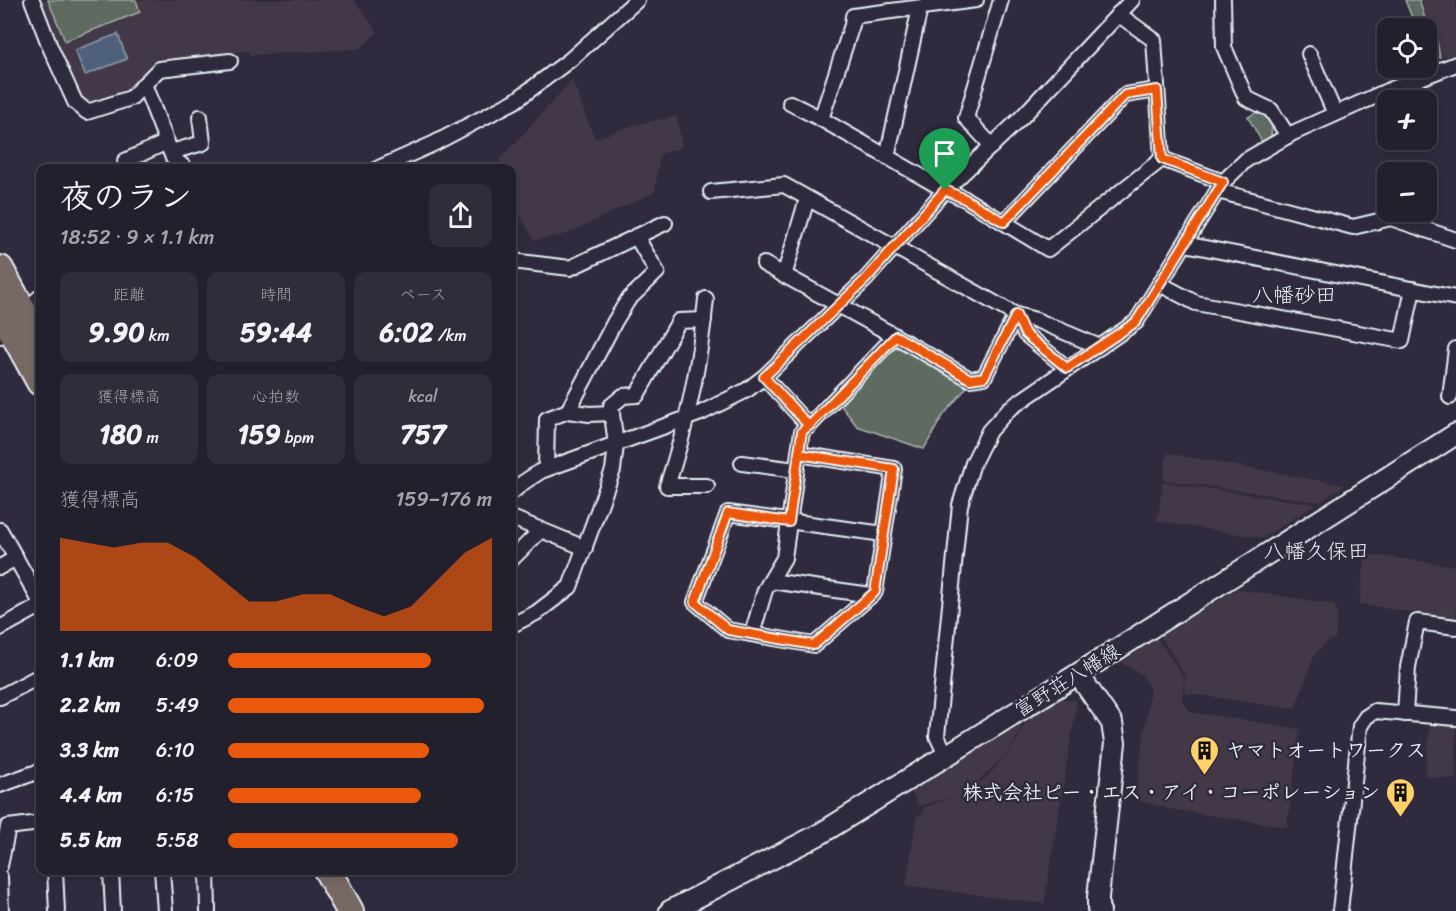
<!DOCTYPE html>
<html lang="ja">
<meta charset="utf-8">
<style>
body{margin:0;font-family:Sriracha,"Klee One",sans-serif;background:#2f2d3a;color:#f1f3f6;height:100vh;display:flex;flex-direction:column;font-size:22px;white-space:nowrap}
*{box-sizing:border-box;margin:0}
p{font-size:20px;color:#a3a3aa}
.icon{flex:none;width:33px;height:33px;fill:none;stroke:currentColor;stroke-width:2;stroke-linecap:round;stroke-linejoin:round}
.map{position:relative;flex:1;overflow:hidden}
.panel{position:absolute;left:36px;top:164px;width:480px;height:711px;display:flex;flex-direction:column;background:#23202e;border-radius:12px;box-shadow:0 3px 9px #0003,0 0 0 2px #403e4a}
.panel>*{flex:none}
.fabs{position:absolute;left:1377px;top:18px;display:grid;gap:12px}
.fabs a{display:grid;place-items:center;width:60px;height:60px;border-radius:12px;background:#23202e;box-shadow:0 3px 9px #0003,0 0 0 2px #403e4a;font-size:30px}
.pin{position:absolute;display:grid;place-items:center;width:51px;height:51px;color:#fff;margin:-62px -26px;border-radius:50% 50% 50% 0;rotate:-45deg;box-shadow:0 0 6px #0007}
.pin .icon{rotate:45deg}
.round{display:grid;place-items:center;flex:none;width:63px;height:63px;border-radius:12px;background:#2f2d3a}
.overview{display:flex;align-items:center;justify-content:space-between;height:102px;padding:0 24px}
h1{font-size:33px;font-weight:700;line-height:45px}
.figures{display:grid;grid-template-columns:repeat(3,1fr);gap:9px;height:102px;padding:6px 24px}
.figures div{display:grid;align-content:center;border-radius:12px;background:#2f2d3a;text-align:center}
.figures b{font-size:26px;font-weight:700}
.figures small{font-size:16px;font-weight:400}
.figures p{font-size:16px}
.chart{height:168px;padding:12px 24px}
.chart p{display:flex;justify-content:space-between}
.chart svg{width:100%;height:108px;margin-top:6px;fill:#ea580c;opacity:.7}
ul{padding:0 24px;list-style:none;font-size:20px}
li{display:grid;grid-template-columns:96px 72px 1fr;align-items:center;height:45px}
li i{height:15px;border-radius:8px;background:#ea580c}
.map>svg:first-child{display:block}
</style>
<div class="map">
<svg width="1456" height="911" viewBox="0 0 1456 911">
<rect width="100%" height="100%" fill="#2f2a3d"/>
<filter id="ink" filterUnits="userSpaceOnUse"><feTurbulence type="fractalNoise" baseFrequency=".0167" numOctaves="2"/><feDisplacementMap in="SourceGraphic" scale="12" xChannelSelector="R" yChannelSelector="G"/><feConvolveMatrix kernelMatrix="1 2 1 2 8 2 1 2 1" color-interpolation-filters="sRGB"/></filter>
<g filter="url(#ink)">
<!-- built -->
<g fill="#423846">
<path d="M38,0h316l24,32 -19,17 -109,6 -1,-4 -97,11 -24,28 -38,18 -8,-4z"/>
<path d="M1419,0h37v54l-15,3 -6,-27 -6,1z"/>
<path d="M572,80l23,59 38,-14 44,-9 5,31 -22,7 -5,38 -88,42 -33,6 -22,-39v-33h-14l2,-9z"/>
<path d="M1167,453l178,32 -25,17 -157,-22z"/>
<path d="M1163,482l153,22 -53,34 -106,-17z"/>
<path d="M1366,554l90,12v53l-97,-15z"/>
<path d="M1237,589l96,15 5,8 -3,26 -7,3 -13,13 -20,55 -111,-16 1,-17 -25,-41z"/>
<path d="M1156,636l28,42 -2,23 9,11 109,17 -13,98 -112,-17 -40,-10 15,-110 -9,-16 -23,-13z"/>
<path d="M1055,697l22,4 -33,203 -138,-19 11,-70 7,-2 -2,-5 30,-11 -33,9 -8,-14 113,-73 -9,23 -12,16 -31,29 13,-8 19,-21 12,-16 12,-25z"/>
<path d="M1430,722l26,3v55l-31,-4z"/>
</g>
<!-- green -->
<g fill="#5f6b60" stroke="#a4aeac" stroke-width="1.5">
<path d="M48,0h88l4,12 -75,29z"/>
<path d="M1405,0h14l10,31 6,-1 5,27 -11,3 -2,-6 -1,-26h-10z"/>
<path d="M1257,112l12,5 6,10h-3l-1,8h3l-12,7 -14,-25z"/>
<path d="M892,347l8,1 67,39 -25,30 -18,32 -67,-23 -18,-23z"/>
</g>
<!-- water -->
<path fill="#4f617a" stroke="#8c9bac" stroke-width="1.5" d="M118,34l9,25 -42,16 -10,-25z"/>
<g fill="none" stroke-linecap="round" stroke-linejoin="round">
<defs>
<g id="street">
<path d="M32,0l18,47 25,55 12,10 44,-14 28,-29 71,-8"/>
<path d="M976,0l-123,16 -1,9 -31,94 124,71 20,9 83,50 114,-90"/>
<path d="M1223,0l1,47 22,51 25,12 17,26"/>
<path d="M1118,14l36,26 8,119"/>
<path d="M1309,54l26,60"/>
<path d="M144,84l29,74 12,10"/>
<path d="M790,103l31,16"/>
<path d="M992,146l-26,-28 35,-118"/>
<path d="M171,152l32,-9 -3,-26"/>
<path d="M887,157l33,-149"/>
<path d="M1162,159l61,23"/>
<path d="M129,168l-4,-7 42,-19"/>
<path d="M379,168l54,-24 82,-43 56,-42 66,-59"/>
<path d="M1218,191l135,36 38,-9 65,22"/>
<path d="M711,192l73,-7 232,130 9,19 42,34"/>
<path d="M1004,222l121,-127 32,-5"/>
<path d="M1185,244l271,54"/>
<path d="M512,261l58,7 95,-45"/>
<path d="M764,264l131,72"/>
<path d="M784,276l23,-77"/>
<path d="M1160,284l36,19 206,38 11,-52"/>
<path d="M706,299c-6,63 -19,127 -39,187h40"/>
<path d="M0,336l12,-5 12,-20 16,-14"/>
<path d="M764,377l45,49 86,-90 75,43 14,-2 32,-62 20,5 64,27"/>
<path d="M1450,397l6,-48"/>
<path d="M568,411l47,-90 13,-21 29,-28 -21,-36"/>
<path d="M799,454l95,15 -19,123 -61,53 -86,-15 -33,-28 33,-89 156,21"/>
<path d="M742,463l54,7"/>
<path d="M546,469l1,-50 21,-8 21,3 23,-1"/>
<path d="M512,492l12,-10 17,-11 160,-58 46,-23 17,-13 102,-98 79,-89 77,-73 110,-117"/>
<path d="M512,518l73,30"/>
<path d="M0,530l40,71"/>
<path d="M512,559l29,-29"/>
<path d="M0,567l16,-9"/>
<path d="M771,581l100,14"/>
<path d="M512,625l24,-12 34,-26 43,-117 3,-25 -5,-39 12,-10 14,-1 42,-74 25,-1"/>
<path d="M0,628l40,-22"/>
<path d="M752,634l13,-44 19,-32 18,-127 7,-5"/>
<path d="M0,697l40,-21"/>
<path d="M1405,714l3,-47 9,-45 39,5"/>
<path d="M946,755l-9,-19 23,-231 13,-42 16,-32 20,-22 127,-87 87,-140 23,-22 47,-27 94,-42 69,-27"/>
<path d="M0,785l40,-14"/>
<path d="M0,866l8,-39 32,-4"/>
<path d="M55,870l2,41"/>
<path d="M111,870l2,41"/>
<path d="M162,870l3,41"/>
<path d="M207,870l1,41"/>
<path d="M0,877l1,34"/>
<path d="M1340,911l20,-185 6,-9 9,-6 81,7"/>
</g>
<g id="secondary">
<path d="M1078,674l34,49 3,20 -17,154v12l2,2"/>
<path d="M670,911l150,-77 258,-160 378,-240"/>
</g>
<g id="highway">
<path d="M0,269l40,73"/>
<path d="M0,309l40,73"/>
<path d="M327,870l23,41"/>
</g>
</defs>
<!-- street casing -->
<use href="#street" stroke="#e8f1f8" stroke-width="18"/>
<!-- secondary casing -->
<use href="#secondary" stroke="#e8f1f8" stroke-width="24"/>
<!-- highway casing -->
<use href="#highway" stroke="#e8f1f8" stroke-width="30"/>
<!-- street -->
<use href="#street" stroke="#2f2a3d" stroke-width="14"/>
<!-- secondary -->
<use href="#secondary" stroke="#2f2a3d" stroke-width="20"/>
<!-- highway -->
<use href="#highway" stroke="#776864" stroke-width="26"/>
</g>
</g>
<g fill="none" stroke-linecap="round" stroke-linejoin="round" filter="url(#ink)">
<defs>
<path id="route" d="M945,190l-79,89 -102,98 45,49 -7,5 -13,91 -61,-9 -33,89 33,28 86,15 61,-53 19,-123 -95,-15 3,-23 7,-5 87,-90 74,43 14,-2 32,-62 9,19 42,34 69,-46 87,-140 -61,-23 -5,-69 -32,5 -121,127 -39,-23 -20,-9"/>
</defs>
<!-- route casing -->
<use href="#route" stroke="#fff" stroke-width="12"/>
<!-- route -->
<use href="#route" stroke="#ea580c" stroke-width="8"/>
</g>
<!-- icons -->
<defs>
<symbol id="building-pin" viewBox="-11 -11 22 30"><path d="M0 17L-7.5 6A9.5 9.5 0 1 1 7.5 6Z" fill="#ffd166" stroke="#2f2a3d"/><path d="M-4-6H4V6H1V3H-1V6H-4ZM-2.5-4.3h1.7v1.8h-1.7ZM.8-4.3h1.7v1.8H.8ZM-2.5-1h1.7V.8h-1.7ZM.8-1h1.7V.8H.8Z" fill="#111"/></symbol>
</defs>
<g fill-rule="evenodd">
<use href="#building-pin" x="1188" y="734" width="33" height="45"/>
<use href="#building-pin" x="1384" y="776" width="33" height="45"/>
</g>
<g text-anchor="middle" stroke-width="5" stroke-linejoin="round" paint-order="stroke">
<!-- street labels -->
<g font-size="20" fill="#e8f1f8" stroke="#2f2a3d">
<text transform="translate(1067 680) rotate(-32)" y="7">富野荘八幡線</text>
</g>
<!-- poi labels -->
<g font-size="20" font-weight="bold" fill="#e8f1f8" stroke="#2f2a3d" text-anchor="start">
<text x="1226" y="757">ヤマトオートワークス</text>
<text x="1380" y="799" text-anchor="end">株式会社ピー・エス・アイ・コーポレーション</text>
</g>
<!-- neighbourhood labels -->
<g font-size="21" fill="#e8f1f8" stroke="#2f2a3d">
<text x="1294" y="302">八幡砂田</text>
<text x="1316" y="558">八幡久保田</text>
</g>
</g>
</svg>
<div class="fabs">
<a><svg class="icon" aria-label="locate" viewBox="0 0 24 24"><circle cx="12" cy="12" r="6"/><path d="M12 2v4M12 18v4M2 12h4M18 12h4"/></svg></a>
<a>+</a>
<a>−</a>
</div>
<div class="pin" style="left:945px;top:190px;background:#1e9e55"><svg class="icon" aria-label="arrive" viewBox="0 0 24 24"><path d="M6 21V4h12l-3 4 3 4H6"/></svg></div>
<section class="panel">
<div class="overview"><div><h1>夜のラン</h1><p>18:52 · 9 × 1.1 km</p></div><a class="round"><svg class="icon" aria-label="share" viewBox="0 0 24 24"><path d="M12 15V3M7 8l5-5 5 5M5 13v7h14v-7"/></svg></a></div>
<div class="figures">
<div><p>距離</p><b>9.90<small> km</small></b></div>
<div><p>時間</p><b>59:44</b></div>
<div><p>ペース</p><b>6:02<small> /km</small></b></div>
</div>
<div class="figures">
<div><p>獲得標高</p><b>180<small> m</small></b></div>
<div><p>心拍数</p><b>159<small> bpm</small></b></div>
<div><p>kcal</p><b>757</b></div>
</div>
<div class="chart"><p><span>獲得標高</span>159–176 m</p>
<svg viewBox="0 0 160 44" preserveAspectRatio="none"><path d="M0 44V6L10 8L20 10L30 8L40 8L50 14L60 23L70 32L80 32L90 29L100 29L110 34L120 38L130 34L140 23L150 12L160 6V44z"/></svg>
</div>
<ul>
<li><b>1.1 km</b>6:09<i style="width:77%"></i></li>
<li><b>2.2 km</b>5:49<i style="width:97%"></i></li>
<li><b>3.3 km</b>6:10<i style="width:76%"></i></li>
<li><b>4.4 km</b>6:15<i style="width:73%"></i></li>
<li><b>5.5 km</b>5:58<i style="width:87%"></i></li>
</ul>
</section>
</div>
